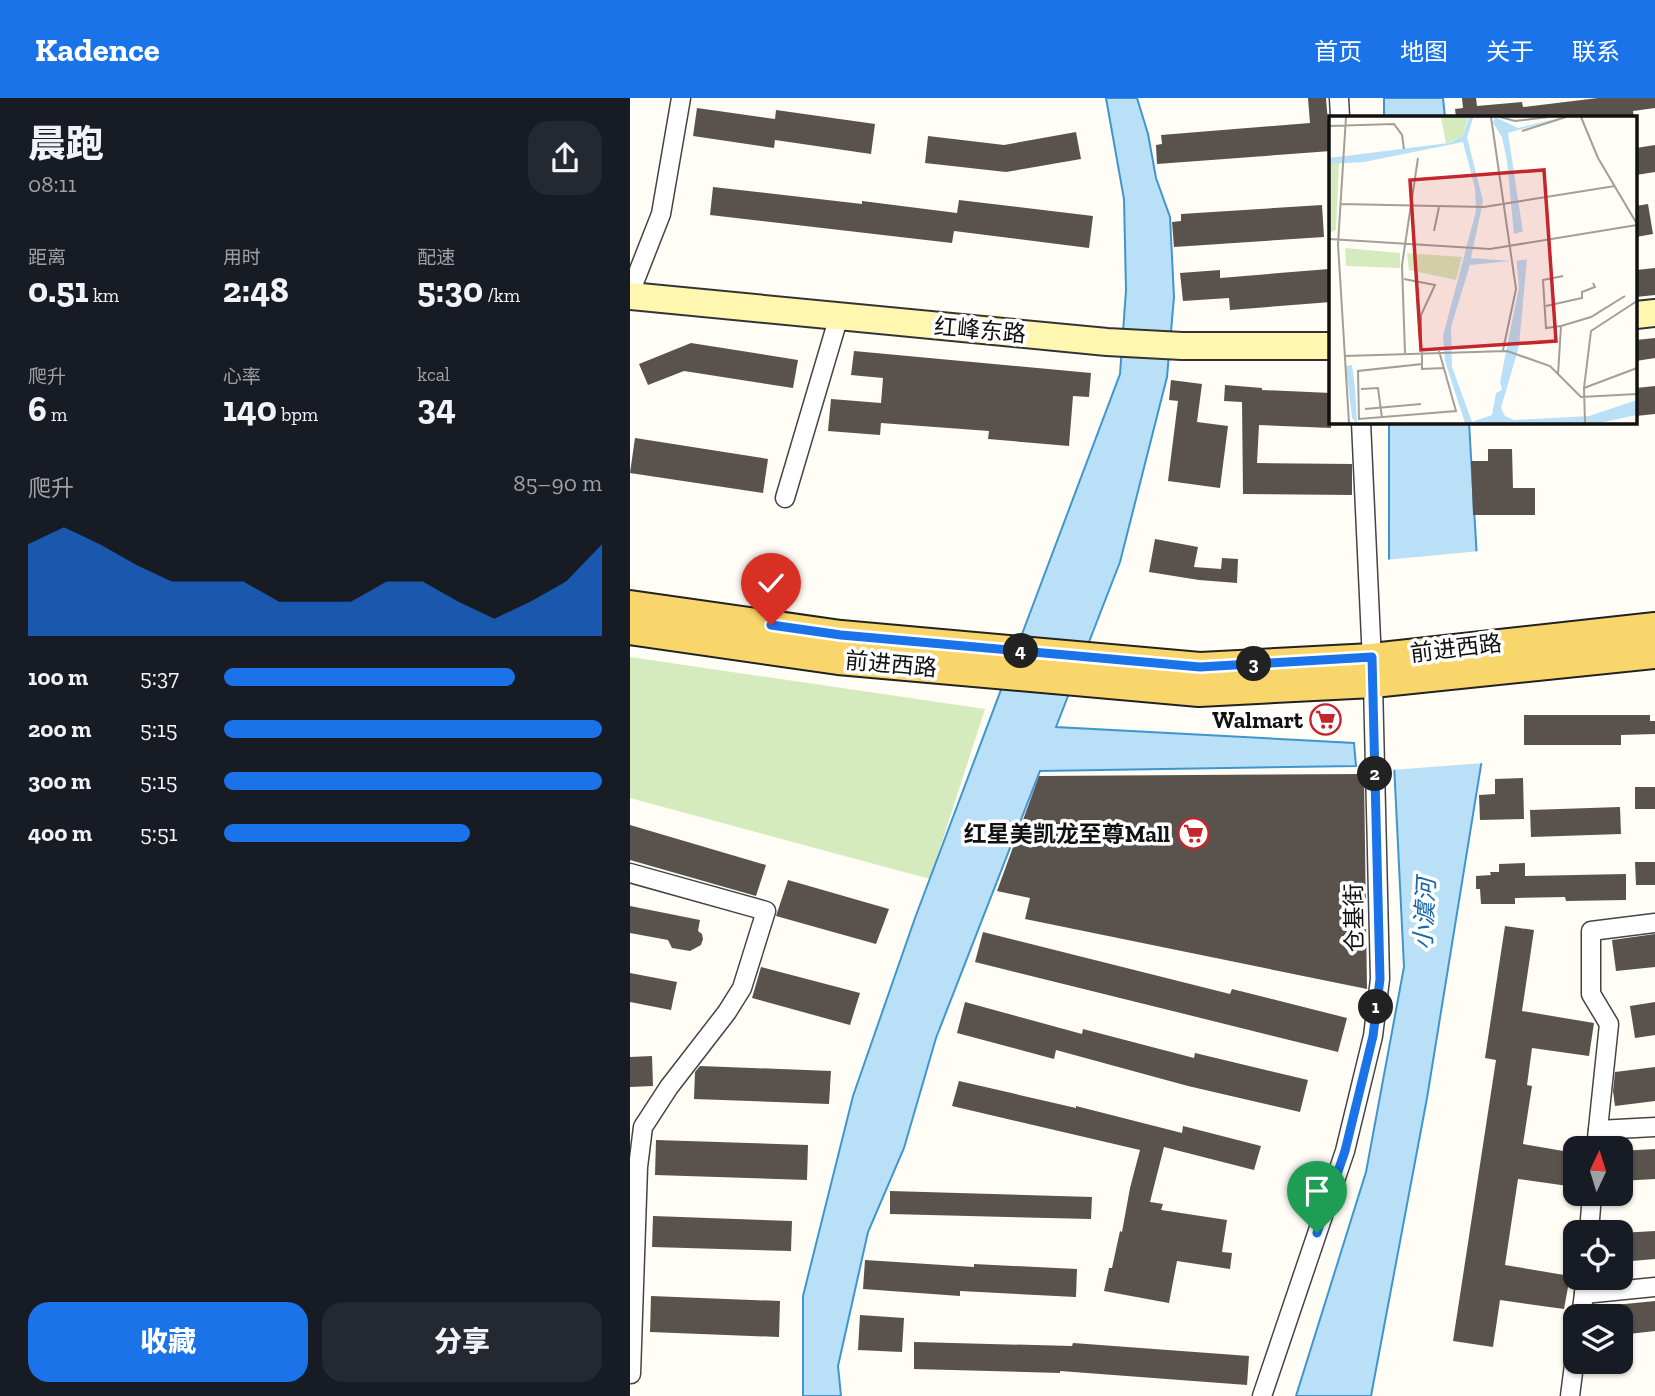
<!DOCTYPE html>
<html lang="zh">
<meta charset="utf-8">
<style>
body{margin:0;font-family:"Zilla Slab","Noto Sans SC",serif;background:#242831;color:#f1f3f6;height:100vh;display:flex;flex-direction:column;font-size:26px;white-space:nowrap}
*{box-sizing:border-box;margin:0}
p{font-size:23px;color:#9ea1a6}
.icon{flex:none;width:38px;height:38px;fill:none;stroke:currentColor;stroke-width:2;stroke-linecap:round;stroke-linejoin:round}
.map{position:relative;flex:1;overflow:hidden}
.sheet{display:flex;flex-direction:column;background:#171b24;width:630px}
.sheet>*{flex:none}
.needle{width:46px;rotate:4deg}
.fabs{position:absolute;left:933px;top:1038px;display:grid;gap:14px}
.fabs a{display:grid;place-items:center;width:70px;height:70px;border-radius:14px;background:#171b24;box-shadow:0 2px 5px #0004;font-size:35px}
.pin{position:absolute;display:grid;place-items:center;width:60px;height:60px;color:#fff;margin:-72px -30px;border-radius:50% 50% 50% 0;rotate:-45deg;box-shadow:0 0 7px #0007}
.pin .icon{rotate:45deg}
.km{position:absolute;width:35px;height:35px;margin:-18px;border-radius:50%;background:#222;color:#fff;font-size:19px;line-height:35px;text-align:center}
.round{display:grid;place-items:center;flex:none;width:74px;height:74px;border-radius:21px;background:#242831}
.head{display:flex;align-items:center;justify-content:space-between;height:119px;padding:0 28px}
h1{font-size:38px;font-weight:800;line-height:52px}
.figures{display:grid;grid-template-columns:repeat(3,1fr);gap:10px;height:119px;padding:7px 28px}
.figures div{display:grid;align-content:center}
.figures b{font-size:35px;font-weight:800}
.figures small{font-size:19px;font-weight:400}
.figures p{font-size:19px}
.chart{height:196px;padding:14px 28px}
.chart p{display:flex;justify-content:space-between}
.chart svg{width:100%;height:126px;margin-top:7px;fill:#1a73e8;opacity:.7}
.primary-button{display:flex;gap:14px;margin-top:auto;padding:14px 28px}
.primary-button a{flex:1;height:80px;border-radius:21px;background:#1a73e8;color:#fff;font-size:28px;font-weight:800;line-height:80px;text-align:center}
.primary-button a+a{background:#242831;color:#f1f3f6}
ul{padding:0 28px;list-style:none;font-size:23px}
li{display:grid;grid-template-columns:112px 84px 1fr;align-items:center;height:52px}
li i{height:18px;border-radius:9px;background:#1a73e8}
header{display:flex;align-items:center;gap:42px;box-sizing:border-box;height:98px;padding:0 35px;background:#1a73e8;color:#fff}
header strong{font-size:33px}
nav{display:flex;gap:38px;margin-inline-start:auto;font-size:24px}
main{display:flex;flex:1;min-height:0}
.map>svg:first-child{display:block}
</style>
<header>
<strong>Kadence</strong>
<nav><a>首页</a><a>地图</a><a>关于</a><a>联系</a></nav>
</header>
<main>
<section class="sheet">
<div class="head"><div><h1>晨跑</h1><p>08:11</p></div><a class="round"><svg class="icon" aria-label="share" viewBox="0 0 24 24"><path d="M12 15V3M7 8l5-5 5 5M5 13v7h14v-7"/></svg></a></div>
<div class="figures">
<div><p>距离</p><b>0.51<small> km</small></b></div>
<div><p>用时</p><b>2:48</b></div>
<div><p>配速</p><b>5:30<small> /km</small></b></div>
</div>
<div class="figures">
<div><p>爬升</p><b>6<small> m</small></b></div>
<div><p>心率</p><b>140<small> bpm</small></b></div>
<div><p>kcal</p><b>34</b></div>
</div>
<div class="chart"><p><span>爬升</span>85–90 m</p>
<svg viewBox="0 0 160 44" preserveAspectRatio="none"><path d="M0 44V12L10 6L20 12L30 19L40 25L50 25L60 25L70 32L80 32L90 32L100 25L110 25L120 32L130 38L140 32L150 25L160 12V44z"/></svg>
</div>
<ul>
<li><b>100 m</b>5:37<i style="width:77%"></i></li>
<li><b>200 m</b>5:15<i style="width:100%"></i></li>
<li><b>300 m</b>5:15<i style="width:100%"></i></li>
<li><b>400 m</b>5:51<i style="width:65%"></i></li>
</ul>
<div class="primary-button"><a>收藏</a><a>分享</a></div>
</section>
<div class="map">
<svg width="1025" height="1298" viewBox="0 0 1025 1298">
<rect width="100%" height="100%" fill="#fffdf5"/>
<!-- green -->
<path fill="#d5ebbd" d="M0,559l355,52 -55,170 -300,-81z"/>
<!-- water -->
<g fill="#b9e0f7" stroke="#3f96cf" stroke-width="2">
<path d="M476,0h31l11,36 8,44 14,39 4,80 -7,80 -47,185 -64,165 298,16 2,23 -316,5 -104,267 -32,110 -36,84 -30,134 3,30h-38v-100l50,-200 62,-178 205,-544 6,-84 -2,-91z"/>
<path d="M754,0h59l2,19h-61z"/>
<path d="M759,324h80l9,155 4,182 -55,339 -56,298h-75l70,-224 38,-205 -10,-203 -5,-191z"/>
</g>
<!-- pier -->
<path fill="#fffdf5" d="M850,453l4,212 -93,7 -6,-210z"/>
<!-- building -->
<g fill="#5a524d">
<path d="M678,0h18l2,24 3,2v27l-174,13 -1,-19 6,-1 -1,-9 149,-12z"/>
<path d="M832,0h14l1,8 45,-4 1,5 75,-9h57v10l-22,3 1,6h-178l-1,-8 8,-1z"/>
<path d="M67,10l78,11 1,-9 99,14 -4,30 -96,-14 -1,8 -81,-12z"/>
<path d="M446,34l5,27 -75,13 -81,-9 3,-27 76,9z"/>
<path d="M1025,47v27l-19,3v-27z"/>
<path d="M83,89l149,17v-3l95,12 2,-13 134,16 -4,32 -135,-17 -2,12 -242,-28z"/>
<path d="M1018,106l5,30 -17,3v-31z"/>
<path d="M692,107l2,32 -150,10 -2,-25 9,-1v-7z"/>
<path d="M1025,170v27l-19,2v-27z"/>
<path d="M699,171l2,33 -101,8 -1,-12 -46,3 -3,-28 40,-3v8z"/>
<path d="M1025,240v20l-19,3v-21z"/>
<path d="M61,245l107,17 -5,28 -109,-17 -36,14 -9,-21z"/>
<path d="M224,253l237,22 -2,24 -16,-1 -4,50 -81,-7 1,-8 -108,-8 -1,12 -52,-4 3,-32 50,4 2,-25 -32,-3z"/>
<path d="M541,282l31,4 -5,38 31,4 -8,62 -52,-7 10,-80 -9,-1z"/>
<path d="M595,287l37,3v2l69,3v35l-72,-3 -2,38 95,1v31l-109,-1 -1,-92 -18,-1z"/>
<path d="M1025,288v28l-19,2v-28z"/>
<path d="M5,340l133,21 -5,34 -133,-20z"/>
<path d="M858,351h24l1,39h22v27h-62l-2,-54h17z"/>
<path d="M525,441l43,8 -4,20 27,2 1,-11 16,1 -1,24 -38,-3 -50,-8z"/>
<path d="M894,617h126v6h5v13l-34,1v10h-97z"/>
<path d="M734,676l3,215 -342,-70 5,-21 -33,-7 42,-115z"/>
<path d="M893,680l1,41 -44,1 -1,-25 16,-1v-15z"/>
<rect x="1005" y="689" width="20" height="22"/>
<path d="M990,709l1,27 -90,3 -1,-27z"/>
<path d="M0,727l136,40 -10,31 -126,-36z"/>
<path d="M1005,764h20v23h-19z"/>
<path d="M895,765v13l101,-2v26l-60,1 -1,-4 -50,1v6h-34l-1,-15h-4v-13l15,-1 -1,-3h9v-8z"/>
<path d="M158,782l101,29 -13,35 -100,-28z"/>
<path d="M0,808l70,14 -2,11 4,3 1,5 -2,6 -11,6 -18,-3 -4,-8 -38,-7z"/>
<path d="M875,828l29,4 -12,81 72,12 -5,33 -57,-8 -5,37 5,1 -9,58 52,9v34l-57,-8 -13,86 65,11 -6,33 -64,-9 -7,47 -40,-6 43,-281 -11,-2z"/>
<path d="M353,834l247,62 2,-5 115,29 -9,34 -363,-90z"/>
<path d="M1025,836v33l-39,4 -4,-31z"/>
<path d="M131,869l99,26 -10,32 -98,-27z"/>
<path d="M0,875l47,9 -6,28 -41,-8z"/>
<path d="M335,904l117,32 1,-5 111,29 1,-5 113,27 -8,32 -112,-26 -132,-36 -2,9 -97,-26z"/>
<path d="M1025,904v33l-20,3 -5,-32z"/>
<path d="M22,958l1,30 -23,1v-30z"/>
<path d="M70,968l131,5 -2,33 -135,-5 1,-27z"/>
<path d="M1025,969v34l-40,5 -2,-15 2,-19z"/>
<path d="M329,983l117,27v-2l106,27 1,-7 78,20 -7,24 -90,-23 -14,55 13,2 -2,6 66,10 -5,32 10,1 -2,16 -53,-8 -8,42 -65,-12 5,-23h3l8,-37 2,1 8,-44 10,-38 -188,-44z"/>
<path d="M26,1042l152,5 -1,35 -152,-5z"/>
<path d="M1025,1051v30l-35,2v-30z"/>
<path d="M260,1093l202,6 -1,22 -201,-5z"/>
<path d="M23,1118l139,5 -1,30 -139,-4z"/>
<path d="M1025,1133v28l-35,3v-29z"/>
<path d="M235,1162l109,7v-3l103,5 -1,28 -116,-6v5l-97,-7z"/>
<path d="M21,1198l129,5 -1,36 -129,-5z"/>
<path d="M1025,1203v30l-35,4v-19h-25v-9z"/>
<path d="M230,1217l44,3 -2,34 -44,-2z"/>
<path d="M284,1244l158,4 1,-3 176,13 -2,29 -187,-14v2l-146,-4z"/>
</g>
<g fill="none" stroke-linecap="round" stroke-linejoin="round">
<defs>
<g id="street">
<path d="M709,0l1,19"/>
<path d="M0,195l31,-79 20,-116"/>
<path d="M155,400l54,-182"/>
<path d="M0,775l136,38 -24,77 -15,24 -58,75 -26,40 -5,40 -7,207"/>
<path d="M968,1032l57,-3"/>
<path d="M966,1050l13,-124 -18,-30v-63l64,-8"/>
<path d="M959,1134l3,-38"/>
<path d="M955,1180l-1,16 71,-7"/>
<path d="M951,1218l3,-22"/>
<path d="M632,1298l83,-245 28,-115 7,-57 -7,-296 -12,-261"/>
<path d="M940,1298l5,-39"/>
</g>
<g id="secondary">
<path d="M0,198l477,46 75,4h149"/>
<path d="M1006,217l19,-2"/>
</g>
<g id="primary">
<path d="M0,507l211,30 359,32 172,-9 283,-31"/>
<path d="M0,532l208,30 361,32 174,-9 282,-29"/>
</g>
</defs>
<!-- street casing -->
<use href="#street" stroke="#444" stroke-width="21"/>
<!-- secondary casing -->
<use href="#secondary" stroke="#333" stroke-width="30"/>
<!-- primary casing -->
<use href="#primary" stroke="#222" stroke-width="32"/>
<!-- street -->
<use href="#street" stroke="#fff" stroke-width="18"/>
<!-- secondary -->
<use href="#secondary" stroke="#fff6b0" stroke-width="26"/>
<!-- primary -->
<use href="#primary" stroke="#f9d66b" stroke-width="28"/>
</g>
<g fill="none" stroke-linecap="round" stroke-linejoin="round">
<defs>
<path id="route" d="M141,527l70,10 359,32 172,-10 8,322 -7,57 -28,115 -28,82"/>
</defs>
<!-- route casing -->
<use href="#route" stroke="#fff" stroke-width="14"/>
<!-- route -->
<use href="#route" stroke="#1a73e8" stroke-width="9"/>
</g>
<!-- icons -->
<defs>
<symbol id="supermarket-ring" viewBox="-11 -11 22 22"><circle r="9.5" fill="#fff" stroke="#c4262e" stroke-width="1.5"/><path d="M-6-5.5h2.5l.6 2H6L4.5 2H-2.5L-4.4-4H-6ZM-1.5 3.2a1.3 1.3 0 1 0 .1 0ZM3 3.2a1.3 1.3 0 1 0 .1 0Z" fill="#c4262e"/></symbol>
</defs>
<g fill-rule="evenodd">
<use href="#supermarket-ring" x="678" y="604" width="35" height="35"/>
<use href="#supermarket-ring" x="546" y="718" width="35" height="35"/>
</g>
<g text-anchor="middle" stroke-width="7" stroke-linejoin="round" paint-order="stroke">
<!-- street labels -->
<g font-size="23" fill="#111" stroke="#fff">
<text transform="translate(350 232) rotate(5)" y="8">红峰东路</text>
<text transform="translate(826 550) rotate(-7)" y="8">前进西路</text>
<text transform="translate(261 566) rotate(5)" y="8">前进西路</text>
<text transform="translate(724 820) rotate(-91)" y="8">仓基街</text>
</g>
<!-- poi labels -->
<g font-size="23" font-weight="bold" fill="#111" stroke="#fff" text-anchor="end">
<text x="673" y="630">Walmart</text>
<text x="540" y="744">红星美凯龙至尊Mall</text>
</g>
<!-- water labels -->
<g font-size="24" font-style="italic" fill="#1768a6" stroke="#fff">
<text transform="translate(795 816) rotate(-87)" y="8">小澞河</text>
</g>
</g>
<!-- overview -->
<g transform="translate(699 18)">
<rect width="308" height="308" fill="#fffdf5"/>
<path d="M112,1h27l-5,19 -17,8zM10,46l-3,68 -7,3v-69zM16,132l55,5v15l-54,-2zM78,137l55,4 -6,23 -47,-10z" fill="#d5ebbd"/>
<path d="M140,1h14l-10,1 -6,19 16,64 -12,57 40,3 -41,4 -19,62 1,40 20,55 20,-7 4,-22 6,-3 -2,-8 19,-95 -12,-126 -5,-24 -9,-14 2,-6 23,11 46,-11 -56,16 19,126 -8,87 -18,62 4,8 9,4 75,-4 48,-16v15l-38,8h-134l-20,-62 -2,-25 33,-125 -1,-23 -12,-46 -99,20 -35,2v-6l120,-15 14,-7zM23,249l3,22 2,36 -5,-5 -6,-52z" fill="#b9e0f7"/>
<path d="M197,115l2,28 -12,2 -3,-27z" fill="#fffdf5"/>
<path fill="none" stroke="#a09f9a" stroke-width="2" d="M17,1l-8,127 11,179M162,1l25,172 -13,61M171,1l15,4 33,-4M252,1l17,41 39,66M0,10l65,-2 8,11 2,14M193,15l44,-14M12,88l143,3 131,-21M105,115l5,-24M0,123l161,10 147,-24M75,163l31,6 -14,30v32M217,190l36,-8v-6l13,-5 -2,-4M232,210l30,-9 34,-21M93,236v12l-64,7 1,48 97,-8 -17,-60M76,237l-3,-88 16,-107M16,240l162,-5 43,15 31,31 56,-3M93,248v5l22,-1M229,259l3,-49 -15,2 -3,-48 20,-4M255,272l7,-57 46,-30M32,273l17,-1 4,30M36,293l56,-5M256,307l-1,-35 53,-20"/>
<path fill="#c4262e" fill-opacity="0.15" stroke="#c4262e" stroke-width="3.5" d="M215,54l12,171 -135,9 -11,-170z"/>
<rect width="308" height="308" fill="none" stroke="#111" stroke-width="3.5"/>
</g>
</svg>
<div class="fabs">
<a><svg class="needle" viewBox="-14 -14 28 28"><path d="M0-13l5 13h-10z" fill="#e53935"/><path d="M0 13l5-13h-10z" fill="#9ea1a6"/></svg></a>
<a><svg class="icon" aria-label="locate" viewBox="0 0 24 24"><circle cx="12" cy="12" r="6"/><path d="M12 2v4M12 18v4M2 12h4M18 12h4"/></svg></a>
<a><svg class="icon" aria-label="layers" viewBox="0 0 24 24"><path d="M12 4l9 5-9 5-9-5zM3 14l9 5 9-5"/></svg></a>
</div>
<div class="pin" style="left:687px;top:1135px;background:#1e9e55"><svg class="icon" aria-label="arrive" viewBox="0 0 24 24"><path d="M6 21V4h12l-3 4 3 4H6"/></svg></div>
<div class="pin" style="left:141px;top:527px;background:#d93025"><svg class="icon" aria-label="check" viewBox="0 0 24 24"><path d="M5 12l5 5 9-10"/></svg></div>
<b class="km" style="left:746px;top:909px">1</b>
<b class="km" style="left:745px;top:676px">2</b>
<b class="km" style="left:624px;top:566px">3</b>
<b class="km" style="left:391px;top:553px">4</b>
</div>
</main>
